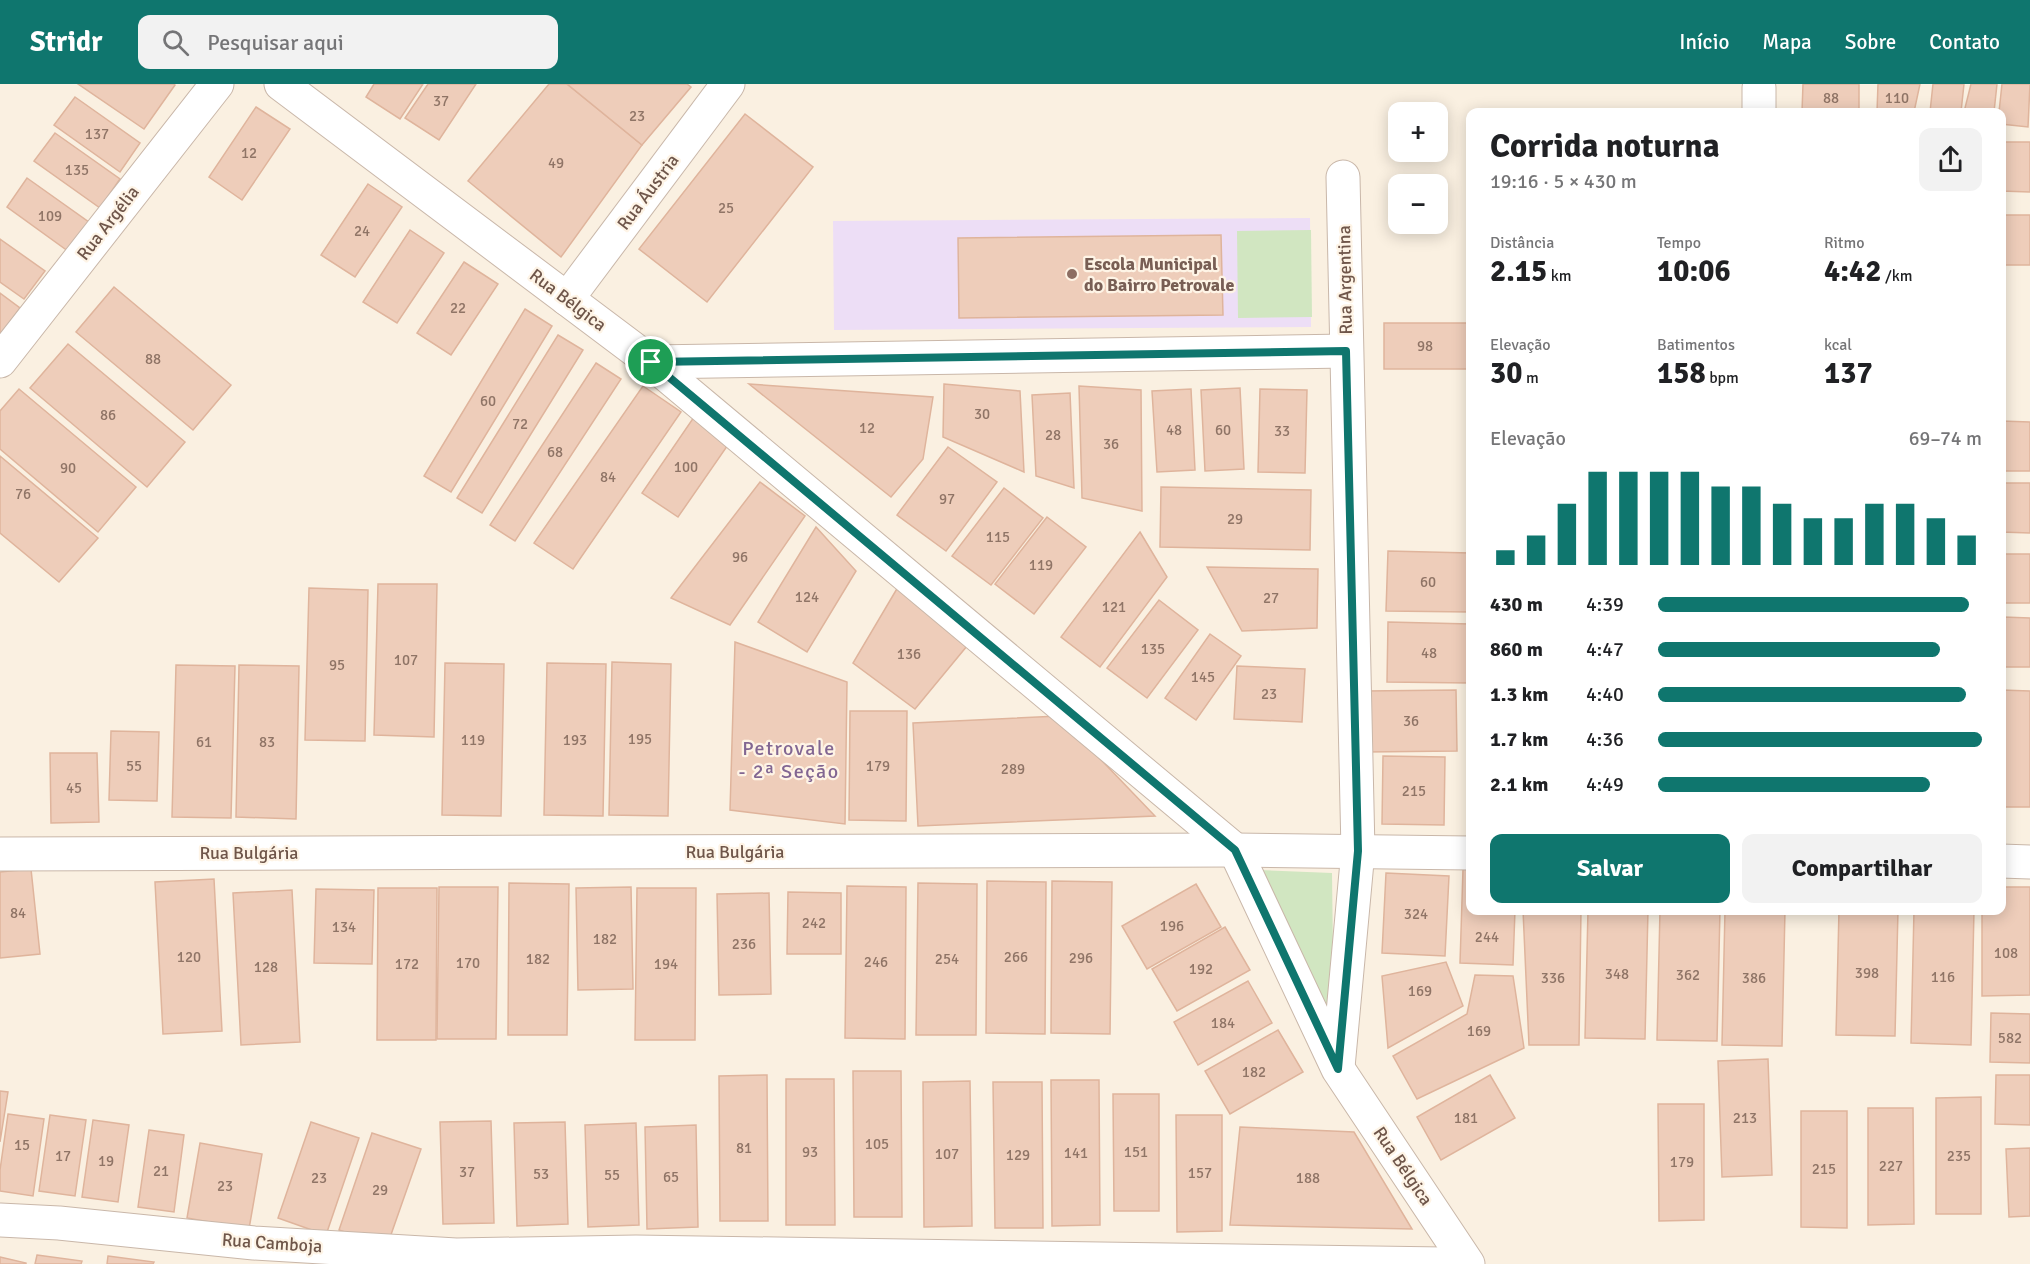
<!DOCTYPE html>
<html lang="pt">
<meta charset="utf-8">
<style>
body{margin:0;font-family:Signika,sans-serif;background:#f2f2f2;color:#202124;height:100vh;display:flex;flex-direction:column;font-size:22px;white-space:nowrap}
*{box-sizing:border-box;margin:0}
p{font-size:20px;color:#757577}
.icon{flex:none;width:33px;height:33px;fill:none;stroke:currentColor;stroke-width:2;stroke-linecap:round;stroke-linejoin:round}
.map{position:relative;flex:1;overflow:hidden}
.side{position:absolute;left:1466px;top:24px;width:540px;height:807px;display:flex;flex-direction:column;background:#fff;border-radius:12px;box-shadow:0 3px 15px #0003}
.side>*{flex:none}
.buttons{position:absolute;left:1388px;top:18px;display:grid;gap:12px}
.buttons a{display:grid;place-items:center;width:60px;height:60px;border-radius:12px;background:#fff;box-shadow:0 3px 15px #0003;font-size:30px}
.pin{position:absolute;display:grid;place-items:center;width:51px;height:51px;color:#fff;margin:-26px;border:3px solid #fff;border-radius:50%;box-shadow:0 2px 6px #0007}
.round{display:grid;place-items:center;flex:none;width:63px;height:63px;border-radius:12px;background:#f2f2f2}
.summary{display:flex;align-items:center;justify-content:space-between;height:102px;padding:0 24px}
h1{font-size:33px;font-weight:800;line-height:45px}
.metrics{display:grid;grid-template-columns:repeat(3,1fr);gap:9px;height:102px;padding:6px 24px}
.metrics div{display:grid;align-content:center}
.metrics b{font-size:30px;font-weight:800}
.metrics small{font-size:16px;font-weight:400}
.metrics p{font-size:16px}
.chart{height:168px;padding:12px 24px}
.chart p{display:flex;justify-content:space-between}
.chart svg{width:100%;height:108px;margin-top:6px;stroke:#0f766e;stroke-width:6}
.cta{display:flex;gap:12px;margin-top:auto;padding:12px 24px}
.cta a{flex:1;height:69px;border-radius:12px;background:#0f766e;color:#fff;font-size:24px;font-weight:800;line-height:69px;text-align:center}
.cta a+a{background:#f2f2f2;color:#202124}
ul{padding:0 24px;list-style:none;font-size:20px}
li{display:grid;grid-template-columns:96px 72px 1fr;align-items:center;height:45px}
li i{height:15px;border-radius:8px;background:#0f766e}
header{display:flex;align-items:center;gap:36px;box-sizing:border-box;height:84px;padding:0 30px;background:#0f766e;color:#fff}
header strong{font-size:28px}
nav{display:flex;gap:33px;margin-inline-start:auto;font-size:21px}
.search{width:420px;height:54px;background:#f2f2f2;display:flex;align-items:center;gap:15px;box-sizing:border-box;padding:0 21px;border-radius:12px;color:#757577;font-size:22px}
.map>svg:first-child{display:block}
</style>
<header>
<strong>Stridr</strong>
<div class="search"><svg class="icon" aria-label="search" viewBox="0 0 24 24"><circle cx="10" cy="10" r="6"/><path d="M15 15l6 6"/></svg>Pesquisar aqui</div>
<nav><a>Início</a><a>Mapa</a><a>Sobre</a><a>Contato</a></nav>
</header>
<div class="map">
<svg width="2030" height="1180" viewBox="0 0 2030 1180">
<rect width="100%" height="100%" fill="#faf0e1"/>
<!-- education -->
<path fill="#eddef6" d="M1310,134l1,109 -477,3 -1,-109z"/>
<!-- green -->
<g fill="#d1e6c1">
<path d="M1311,146l1,87 -74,1 -1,-87z"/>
<path d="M1259,786l73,3 2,155z"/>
</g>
<!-- building -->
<g fill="#eecdba" stroke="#dfb49c" stroke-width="1.5">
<path d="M78,0h96l1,1 -31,44z"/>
<path d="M374,0h49l-23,35 -34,-22z"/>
<path d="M428,0h48l-37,56 -34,-22z"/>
<path d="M549,0h18l75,61 -81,112 -93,-76z"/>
<path d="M567,0h120l4,3 -49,58z"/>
<path d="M1803,0h56v28h-57z"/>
<path d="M1878,0h42l-6,28h-37z"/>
<path d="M1933,0h31l-3,28h-31z"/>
<path d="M1971,0h26l-3,28h-30z"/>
<path d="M2002,0h28l-2,43 -27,-3v-12h-2z"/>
<path d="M75,13l65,46 -20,29 -66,-47z"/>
<path d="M256,23l34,22 -48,71 -33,-23z"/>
<path d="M745,30l68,53 -106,135 -68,-53z"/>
<path d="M55,49l65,46 -20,29 -66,-47z"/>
<path d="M2001,58h29v50l-29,-1z"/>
<path d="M27,94l66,47 -21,29 -65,-47z"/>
<path d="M368,100l34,23 -47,70 -34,-22z"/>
<rect x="2001" y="131" width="29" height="50"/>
<path d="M410,146l34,23 -47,70 -34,-21z"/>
<path d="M1221,151l2,80 -264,3 -1,-80z"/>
<path d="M0,155l45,32 -21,28 -24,-17z"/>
<path d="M464,178l34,22 -47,71 -34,-22z"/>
<path d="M114,203l117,98 -38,45 -117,-98z"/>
<path d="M0,209l20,15 -20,28z"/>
<path d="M525,225l27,17 -101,166 -27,-16z"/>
<rect x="1384" y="239" width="83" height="46"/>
<path d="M558,251l25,15 -101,163 -25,-15z"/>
<path d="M68,260l117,98 -38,45 -117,-99z"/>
<path d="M596,279l25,16 -106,162 -25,-16z"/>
<path d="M749,300l184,13 -10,62 -32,38z"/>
<path d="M944,300l76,7 4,81 -81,-35z"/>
<path d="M643,302l38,26 -108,157 -39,-26z"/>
<path d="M1079,302l62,4 1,121 -60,-13z"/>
<path d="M1240,304l4,81 -39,2 -4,-81z"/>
<path d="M19,305l117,98 -38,45 -98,-83v-38z"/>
<path d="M1191,305l4,81 -38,2 -5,-81z"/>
<path d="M1260,305l47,1 -2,83 -47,-1z"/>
<path d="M1070,309l4,95 -38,-12 -4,-81z"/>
<path d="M694,333l36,25 -52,75 -36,-24z"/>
<path d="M2001,337l29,1v49h-29z"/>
<path d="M948,363l49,35 -51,69 -49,-36z"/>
<path d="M0,372l98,82 -39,44 -59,-49z"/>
<path d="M760,398l45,34 -75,109 -59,-27z"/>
<path d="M2001,399h29v50l-29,-1z"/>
<path d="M1161,403l150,3 -1,60 -150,-3z"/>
<path d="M1004,404l39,30 -52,67 -39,-29z"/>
<path d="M1047,433l39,30 -52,67 -39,-30z"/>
<path d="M816,443l40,44 -49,81 -49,-30z"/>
<path d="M1140,448l27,45 -67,90 -39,-30z"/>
<path d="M1388,467l82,2v59l-84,-1z"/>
<rect x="2001" y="470" width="29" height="49"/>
<path d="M1207,483l111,2 -1,59 -75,3z"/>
<path d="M378,500h59l-3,153 -60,-2z"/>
<path d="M898,503l69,59 -52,63 -62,-46z"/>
<path d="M309,504l59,2 -3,151 -60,-1z"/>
<path d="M1159,516l39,30 -51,68 -40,-30z"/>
<path d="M2003,533l27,1v49h-28z"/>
<path d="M1388,538l82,2v59l-83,-1z"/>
<path d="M1210,550l31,22 -45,64 -31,-22z"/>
<path d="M735,558l112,40 -2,142 -115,-14z"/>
<path d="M612,578l59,2 -3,152 -59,-1z"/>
<path d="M445,579l59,1 -3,152 -59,-1z"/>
<path d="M547,579l59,1 -3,152 -59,-1z"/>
<path d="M176,581l59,1 -4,152 -59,-1z"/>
<path d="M239,581l60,1 -3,153 -60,-2z"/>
<path d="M1237,582l68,3 -3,53 -68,-3z"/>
<path d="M1456,606l1,61 -92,1v-61z"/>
<path d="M2001,606l29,1v116h-29z"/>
<path d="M850,627h57l-1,110 -57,-1z"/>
<path d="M1059,632l96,100 -237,10 -5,-103z"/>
<path d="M111,647l48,1 -2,69 -48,-1z"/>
<path d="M50,669h47l2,69 -48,1z"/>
<path d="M1383,672l62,1 -1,68 -62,-1z"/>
<path d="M31,785l9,85 -40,4v-86z"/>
<path d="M1463,785l7,1v40h45l-2,55 -53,-2z"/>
<path d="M1386,789l63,3 -4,80 -63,-3z"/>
<path d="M214,795l8,152 -59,3 -8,-152z"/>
<path d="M987,797l59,1 -1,152 -59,-1z"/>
<path d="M1052,797l60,1 -2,152 -59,-1z"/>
<path d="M509,799l60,1 -2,151h-59z"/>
<path d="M918,799l59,1 -1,151h-60z"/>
<path d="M1196,800l25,43 -74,42 -25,-43z"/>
<path d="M847,802l59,1 -1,152 -60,-1z"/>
<path d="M439,803h59l-2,152h-59z"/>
<path d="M631,803l2,102 -55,1 -2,-102z"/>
<path d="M2001,803h29v108l-48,1v-86h19z"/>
<path d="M378,804h59l-1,152h-59z"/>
<path d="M637,804h59l-1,152h-60z"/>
<path d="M316,805l58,1 -2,74 -58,-1z"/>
<path d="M292,806l8,152 -59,3 -8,-152z"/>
<path d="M788,808l53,1v61h-54z"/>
<path d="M769,809l2,101 -52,1 -2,-101z"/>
<path d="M1523,826h58l-2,135h-50z"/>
<path d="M1588,826h60l-3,129 -60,-1z"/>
<path d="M1660,826h60l-3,131 -60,-1z"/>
<path d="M1725,826h60l-3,136 -60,-1z"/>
<path d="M1839,826h59l-3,126 -59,-1z"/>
<path d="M1914,826h60l-3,135 -60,-2z"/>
<path d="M1225,843l25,43 -73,41 -25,-42z"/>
<path d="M1446,878l17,44 -75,42 -6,-72z"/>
<path d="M1475,891l38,1 11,72 -107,51 -24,-43 74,-42z"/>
<path d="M1248,897l24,42 -74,42 -24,-43z"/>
<path d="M1991,929l39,1v49l-40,-1z"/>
<path d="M1278,946l25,42 -73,42 -25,-43z"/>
<path d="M1768,975l4,116 -50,2 -4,-116z"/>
<path d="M853,987h48l1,146h-48z"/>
<path d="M767,991l1,146h-48l-1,-145z"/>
<path d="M1490,991l25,43 -74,42 -24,-43z"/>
<path d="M1996,991h34v50l-35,-1z"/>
<path d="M786,995h48l1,146h-49z"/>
<path d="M1051,996h48l1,145 -48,1z"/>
<path d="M970,997l2,145 -48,1 -1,-145z"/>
<path d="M993,998h49l1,146h-48z"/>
<path d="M0,1007l8,1 -8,50z"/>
<path d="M1113,1010h46v117h-45z"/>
<path d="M1981,1013v117h-45v-116z"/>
<path d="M1658,1020h46v116l-45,1z"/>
<path d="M1868,1024h45l1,116 -46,1z"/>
<path d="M1801,1027h46v117l-46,-1z"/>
<path d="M8,1030l36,5 -11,77 -33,-5v-21z"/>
<path d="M50,1031l36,5 -11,76 -36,-5z"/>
<path d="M1176,1031h46v116l-45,1z"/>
<path d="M93,1036l36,5 -11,77 -36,-5z"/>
<path d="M491,1037l3,102 -51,1 -3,-102z"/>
<path d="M311,1038l48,16 -33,97 -48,-17z"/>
<path d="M565,1038l3,102 -51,2 -3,-103z"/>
<path d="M636,1039l3,102 -51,2 -3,-102z"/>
<path d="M696,1041l2,102 -51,2 -2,-102z"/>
<path d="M1240,1043l114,5 58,97 -182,-4z"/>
<path d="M149,1046l35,5 -10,77 -36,-5z"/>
<path d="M372,1049l49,16 -34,97 -48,-16z"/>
<path d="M200,1059l62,11 -13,75 -62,-11z"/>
<path d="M2030,1064v68l-21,1 -3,-68z"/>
<path d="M37,1171l45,6 -1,3h-46z"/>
<path d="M108,1172l46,6 -1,2h-46z"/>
<path d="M0,1173l26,6v1h-26z"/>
</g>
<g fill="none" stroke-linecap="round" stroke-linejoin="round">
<defs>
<g id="minor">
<path d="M281,0l370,278 584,488 103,219 130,195"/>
<path d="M1759,4v24"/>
<path d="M567,215l161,-215"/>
<path d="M0,277l217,-277"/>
<path d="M651,278l695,-11"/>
<path d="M0,770l1235,-4 235,3"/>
<path d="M2001,777l29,1"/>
<path d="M1338,983l20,-216 -15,-674"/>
<path d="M0,1136l59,3 195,20 202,12 180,-3 808,12"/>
</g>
</defs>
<!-- minor casing -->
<use href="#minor" stroke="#c9b7a9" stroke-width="35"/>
<!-- minor -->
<use href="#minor" stroke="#fff" stroke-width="33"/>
</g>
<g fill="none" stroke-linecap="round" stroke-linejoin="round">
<defs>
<path id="route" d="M1346,267l12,500 -20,218 -103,-219 -584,-488z"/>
</defs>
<!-- route casing -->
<use href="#route" stroke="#fff" stroke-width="12"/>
<!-- route -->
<use href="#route" stroke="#0f766e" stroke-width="8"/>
</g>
<!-- markers -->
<circle fill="#8d6e63" stroke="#fef4e6" stroke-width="2" cx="1072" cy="190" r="6"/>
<g text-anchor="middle" stroke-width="4.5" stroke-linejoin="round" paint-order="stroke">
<!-- number labels -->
<g font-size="15" fill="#8f7466">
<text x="1831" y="19">88</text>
<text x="1897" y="19">110</text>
<text x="441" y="22">37</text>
<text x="637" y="37">23</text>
<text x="97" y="55">137</text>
<text x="249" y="74">12</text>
<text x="556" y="84">49</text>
<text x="77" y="91">135</text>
<text x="726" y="129">25</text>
<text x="50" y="137">109</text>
<text x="362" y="152">24</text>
<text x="458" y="229">22</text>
<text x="1425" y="267">98</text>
<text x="153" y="280">88</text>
<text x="488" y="322">60</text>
<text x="982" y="335">30</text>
<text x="108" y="336">86</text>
<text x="520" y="345">72</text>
<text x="867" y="349">12</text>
<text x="1174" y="351">48</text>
<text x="1223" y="351">60</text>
<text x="1282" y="352">33</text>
<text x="1053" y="356">28</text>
<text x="1111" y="365">36</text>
<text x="555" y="373">68</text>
<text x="686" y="388">100</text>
<text x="68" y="389">90</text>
<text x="608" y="398">84</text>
<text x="23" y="415">76</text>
<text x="947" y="420">97</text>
<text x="1235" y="440">29</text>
<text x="998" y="458">115</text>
<text x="740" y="478">96</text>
<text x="1041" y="486">119</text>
<text x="1428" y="503">60</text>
<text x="807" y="518">124</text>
<text x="1271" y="519">27</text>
<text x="1114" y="528">121</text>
<text x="1153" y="570">135</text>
<text x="1429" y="574">48</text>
<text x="909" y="575">136</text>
<text x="406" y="581">107</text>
<text x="337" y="586">95</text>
<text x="1203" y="598">145</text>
<text x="1269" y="615">23</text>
<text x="1411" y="642">36</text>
<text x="640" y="660">195</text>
<text x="473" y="661">119</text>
<text x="575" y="661">193</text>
<text x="204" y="663">61</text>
<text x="267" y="663">83</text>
<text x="134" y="687">55</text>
<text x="878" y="687">179</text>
<text x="1013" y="690">289</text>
<text x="74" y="709">45</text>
<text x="1414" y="712">215</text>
<text x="18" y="834">84</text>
<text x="1416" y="835">324</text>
<text x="814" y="844">242</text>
<text x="1172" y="847">196</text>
<text x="344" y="848">134</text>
<text x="1487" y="858">244</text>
<text x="605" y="860">182</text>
<text x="744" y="865">236</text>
<text x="2006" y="874">108</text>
<text x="189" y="878">120</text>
<text x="1016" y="878">266</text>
<text x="1081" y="879">296</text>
<text x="538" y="880">182</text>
<text x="947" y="880">254</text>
<text x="876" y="883">246</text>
<text x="468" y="884">170</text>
<text x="407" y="885">172</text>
<text x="666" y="885">194</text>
<text x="266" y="888">128</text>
<text x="1201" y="890">192</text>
<text x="1867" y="894">398</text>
<text x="1617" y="895">348</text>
<text x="1688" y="896">362</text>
<text x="1943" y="898">116</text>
<text x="1553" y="899">336</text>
<text x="1754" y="899">386</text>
<text x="1420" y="912">169</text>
<text x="1223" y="944">184</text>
<text x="1479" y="952">169</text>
<text x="2010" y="959">582</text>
<text x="1254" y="993">182</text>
<text x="1466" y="1039">181</text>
<text x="1745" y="1039">213</text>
<text x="877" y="1065">105</text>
<text x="22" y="1066">15</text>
<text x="744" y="1069">81</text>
<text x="810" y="1073">93</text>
<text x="1136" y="1073">151</text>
<text x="1076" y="1074">141</text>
<text x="947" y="1075">107</text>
<text x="1018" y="1076">129</text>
<text x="63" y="1077">17</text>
<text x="1959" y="1077">235</text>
<text x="106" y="1082">19</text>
<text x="1682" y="1083">179</text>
<text x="1891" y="1087">227</text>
<text x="1824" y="1090">215</text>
<text x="161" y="1092">21</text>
<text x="467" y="1093">37</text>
<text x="1200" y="1094">157</text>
<text x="541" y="1095">53</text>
<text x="612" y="1096">55</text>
<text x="671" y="1098">65</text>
<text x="319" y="1099">23</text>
<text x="1308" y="1099">188</text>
<text x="225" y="1107">23</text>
<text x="380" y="1111">29</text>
</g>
<!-- street labels -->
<g font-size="18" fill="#6f564a" stroke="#fef4e6">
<text transform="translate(648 108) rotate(-53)" y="6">Rua Áustria</text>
<text transform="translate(108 139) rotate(-52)" y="6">Rua Argélia</text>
<text transform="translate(1345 196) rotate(-91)" y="6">Rua Argentina</text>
<text transform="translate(568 216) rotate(37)" y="6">Rua Bélgica</text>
<text x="735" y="774">Rua Bulgária</text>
<text x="249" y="775">Rua Bulgária</text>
<text transform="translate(1403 1082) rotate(56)" y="6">Rua Bélgica</text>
<text transform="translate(272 1159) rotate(4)" y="6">Rua Camboja</text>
</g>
<!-- education labels -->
<g font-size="18" font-weight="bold" fill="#785e54" stroke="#fef4e6" text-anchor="start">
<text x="1084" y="186">Escola Municipal<tspan x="1084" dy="21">do Bairro Petrovale</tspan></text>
</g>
<!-- neighbourhood labels -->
<g font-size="20" letter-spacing="1.5" fill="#826692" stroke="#fef4e6">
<text x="789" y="671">Petrovale<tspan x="789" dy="23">- 2ª Seção</tspan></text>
</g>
</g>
</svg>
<div class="buttons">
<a>+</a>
<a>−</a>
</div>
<div class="pin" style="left:651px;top:278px;background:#1e9e55"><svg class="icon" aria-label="arrive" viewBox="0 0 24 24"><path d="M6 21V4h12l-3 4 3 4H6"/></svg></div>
<section class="side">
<div class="summary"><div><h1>Corrida noturna</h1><p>19:16 · 5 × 430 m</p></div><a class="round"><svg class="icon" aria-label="share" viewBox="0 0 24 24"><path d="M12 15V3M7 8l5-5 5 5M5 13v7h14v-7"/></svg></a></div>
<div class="metrics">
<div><p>Distância</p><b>2.15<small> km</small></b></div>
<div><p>Tempo</p><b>10:06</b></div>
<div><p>Ritmo</p><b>4:42<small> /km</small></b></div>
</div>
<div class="metrics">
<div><p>Elevação</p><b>30<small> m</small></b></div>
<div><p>Batimentos</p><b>158<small> bpm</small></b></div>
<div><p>kcal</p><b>137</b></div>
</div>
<div class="chart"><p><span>Elevação</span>69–74 m</p>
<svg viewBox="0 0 160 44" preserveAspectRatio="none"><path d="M5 44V38M15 44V32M25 44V19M35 44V6M45 44V6M55 44V6M65 44V6M75 44V12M85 44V12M95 44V19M105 44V25M115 44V25M125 44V19M135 44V19M145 44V25M155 44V32"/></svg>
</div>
<ul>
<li><b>430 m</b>4:39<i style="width:96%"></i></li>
<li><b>860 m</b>4:47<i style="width:87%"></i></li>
<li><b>1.3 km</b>4:40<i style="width:95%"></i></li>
<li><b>1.7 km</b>4:36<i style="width:100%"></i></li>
<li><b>2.1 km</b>4:49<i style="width:84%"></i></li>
</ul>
<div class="cta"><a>Salvar</a><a>Compartilhar</a></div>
</section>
</div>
